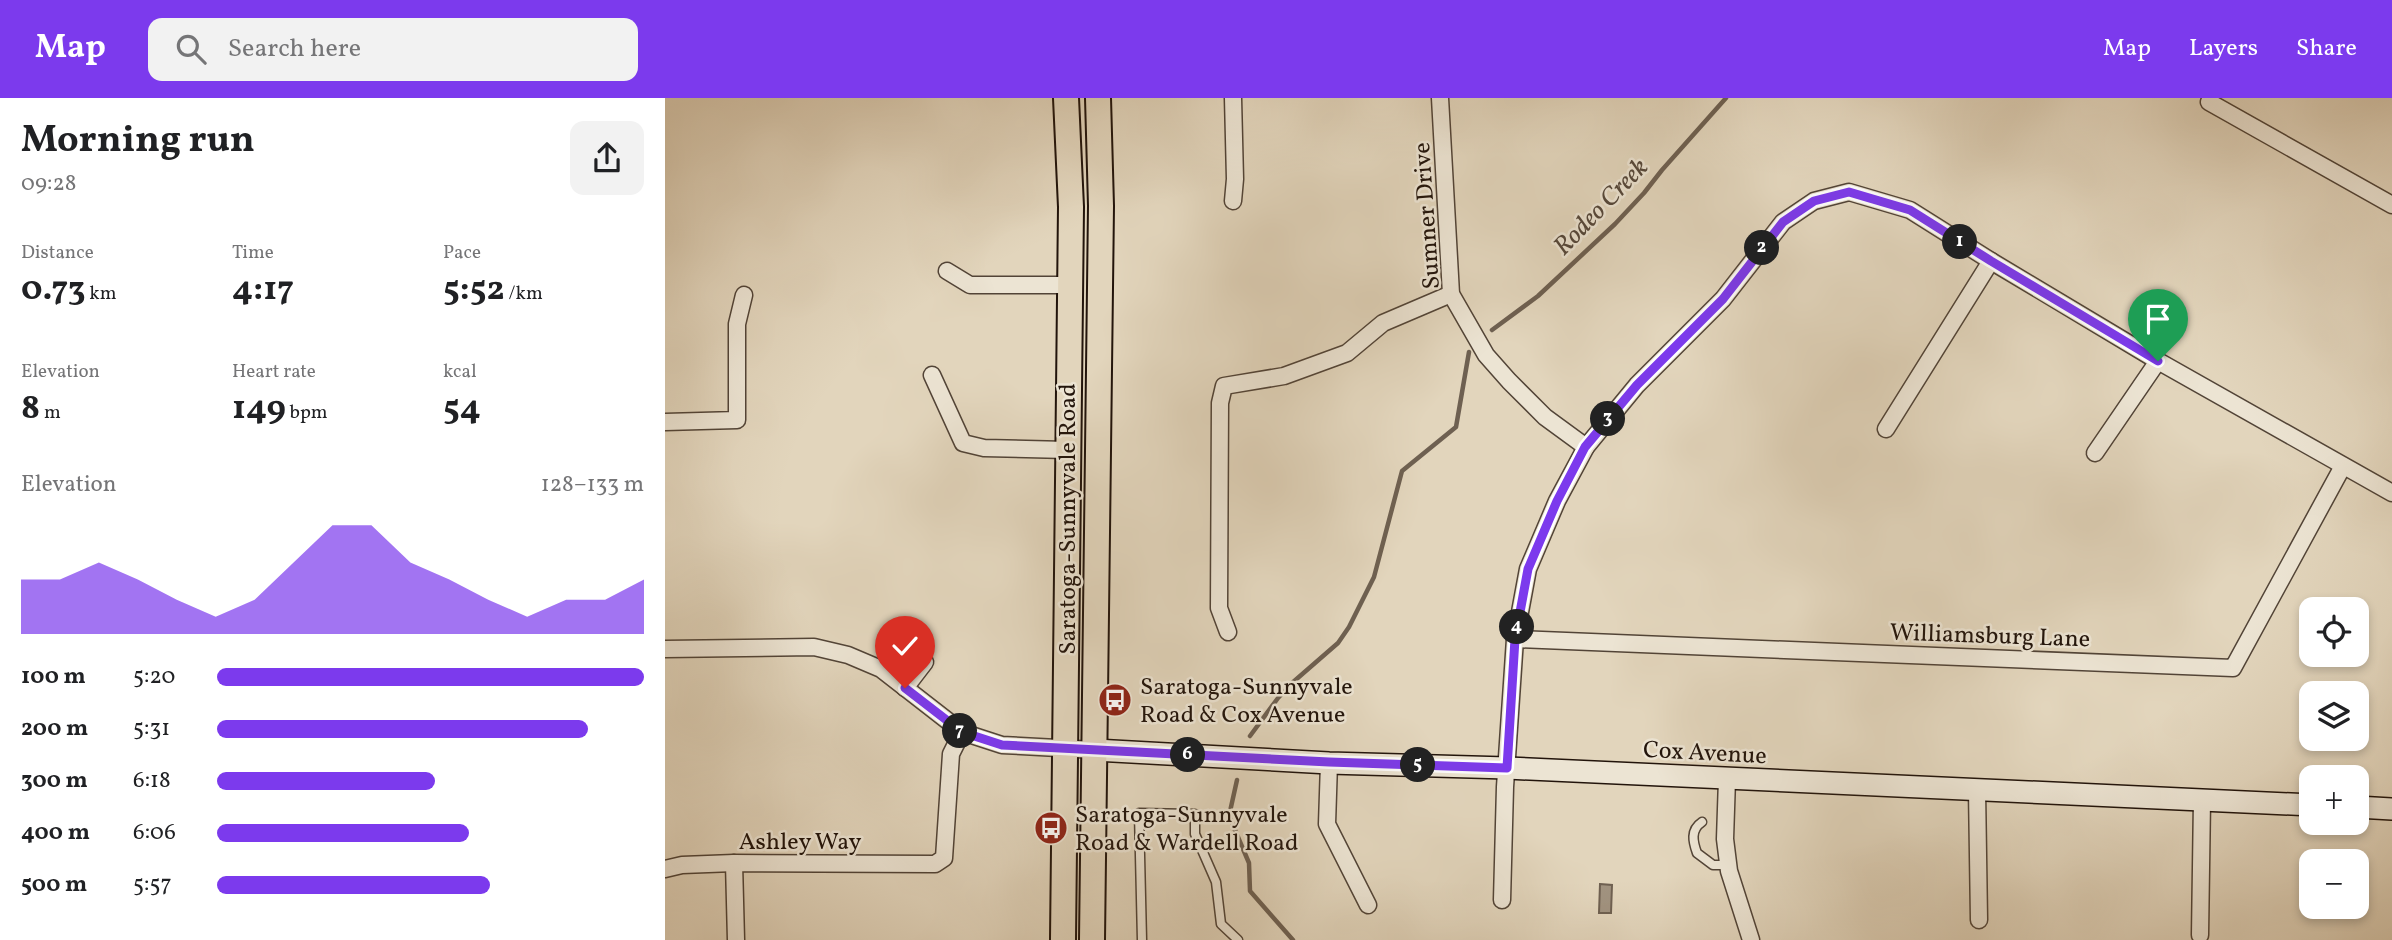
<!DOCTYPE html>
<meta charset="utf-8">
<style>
body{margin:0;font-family:Vollkorn,serif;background:#f2f2f2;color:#202124;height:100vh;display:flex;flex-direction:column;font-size:26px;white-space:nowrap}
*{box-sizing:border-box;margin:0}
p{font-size:23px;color:#757577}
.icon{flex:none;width:38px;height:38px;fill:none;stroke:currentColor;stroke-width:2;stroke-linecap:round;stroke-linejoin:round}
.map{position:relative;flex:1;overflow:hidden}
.panel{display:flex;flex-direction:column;background:#fff;width:665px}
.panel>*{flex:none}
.controls{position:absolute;left:1634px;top:499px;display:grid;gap:14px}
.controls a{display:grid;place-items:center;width:70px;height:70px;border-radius:14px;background:#fff;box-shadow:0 4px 10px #0003;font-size:35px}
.pin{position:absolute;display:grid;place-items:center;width:60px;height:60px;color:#fff;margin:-72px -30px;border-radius:50% 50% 50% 0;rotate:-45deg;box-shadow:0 0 7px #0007}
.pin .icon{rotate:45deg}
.km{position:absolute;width:35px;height:35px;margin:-18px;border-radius:50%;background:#222;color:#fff;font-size:19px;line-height:35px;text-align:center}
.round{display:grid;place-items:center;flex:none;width:74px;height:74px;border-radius:14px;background:#f2f2f2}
.headline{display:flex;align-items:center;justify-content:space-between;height:119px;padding:0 21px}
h1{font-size:38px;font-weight:700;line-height:52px}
.stats{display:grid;grid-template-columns:repeat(3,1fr);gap:10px;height:119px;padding:7px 21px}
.stats div{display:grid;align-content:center}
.stats b{font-size:35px;font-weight:700}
.stats small{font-size:19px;font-weight:400}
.stats p{font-size:19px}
.chart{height:196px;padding:14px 21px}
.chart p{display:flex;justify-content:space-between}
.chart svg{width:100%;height:126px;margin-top:7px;fill:#7c3aed;opacity:.7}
ul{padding:0 21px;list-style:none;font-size:23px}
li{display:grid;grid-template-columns:112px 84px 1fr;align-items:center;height:52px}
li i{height:18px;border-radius:9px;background:#7c3aed}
header{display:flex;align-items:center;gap:42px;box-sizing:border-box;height:98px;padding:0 35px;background:#7c3aed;color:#fff}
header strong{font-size:33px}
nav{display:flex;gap:38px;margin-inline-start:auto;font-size:24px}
.search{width:490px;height:63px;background:#f2f2f2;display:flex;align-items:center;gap:18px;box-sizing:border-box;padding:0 24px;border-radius:14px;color:#757577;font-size:26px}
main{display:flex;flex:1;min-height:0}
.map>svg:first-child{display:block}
</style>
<header>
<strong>Map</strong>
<div class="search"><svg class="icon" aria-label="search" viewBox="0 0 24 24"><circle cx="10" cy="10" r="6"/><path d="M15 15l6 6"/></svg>Search here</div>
<nav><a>Map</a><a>Layers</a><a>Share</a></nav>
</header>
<main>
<section class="panel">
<div class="headline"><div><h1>Morning run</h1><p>09:28</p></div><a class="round"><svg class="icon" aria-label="share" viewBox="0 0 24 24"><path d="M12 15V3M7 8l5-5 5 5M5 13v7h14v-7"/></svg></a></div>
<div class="stats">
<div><p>Distance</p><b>0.73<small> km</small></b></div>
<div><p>Time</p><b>4:17</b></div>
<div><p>Pace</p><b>5:52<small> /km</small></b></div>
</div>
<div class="stats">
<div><p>Elevation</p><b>8<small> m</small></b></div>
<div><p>Heart rate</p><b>149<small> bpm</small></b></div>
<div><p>kcal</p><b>54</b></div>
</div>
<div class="chart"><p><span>Elevation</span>128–133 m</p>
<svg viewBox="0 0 160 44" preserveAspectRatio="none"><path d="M0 44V25L10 25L20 19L30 25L40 32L50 38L60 32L70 19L80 6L90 6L100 19L110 25L120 32L130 38L140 32L150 32L160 25V44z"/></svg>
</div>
<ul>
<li><b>100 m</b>5:20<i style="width:100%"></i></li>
<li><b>200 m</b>5:31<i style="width:87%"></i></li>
<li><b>300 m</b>6:18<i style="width:51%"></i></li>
<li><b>400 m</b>6:06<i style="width:59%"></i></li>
<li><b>500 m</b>5:57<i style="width:64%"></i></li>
</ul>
</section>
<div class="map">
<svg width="1727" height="842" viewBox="0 0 1727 842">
<rect width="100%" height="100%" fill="#e2d5bc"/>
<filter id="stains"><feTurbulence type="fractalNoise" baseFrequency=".00286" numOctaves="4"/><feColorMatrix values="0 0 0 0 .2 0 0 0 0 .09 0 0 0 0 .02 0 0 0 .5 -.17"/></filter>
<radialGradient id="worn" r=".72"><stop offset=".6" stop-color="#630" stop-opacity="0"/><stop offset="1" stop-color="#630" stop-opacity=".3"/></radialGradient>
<!-- water -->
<path fill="#a19380" stroke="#6e6051" stroke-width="2" d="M935,786l12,1 -1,28h-12z"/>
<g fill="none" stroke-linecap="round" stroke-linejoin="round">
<!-- stream -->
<g stroke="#6e6051" stroke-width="4.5">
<path d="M827,232l46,-34 77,-72 29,-31 18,-23 64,-72"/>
<path d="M585,638l28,-38 14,-15 46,-40 11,-16 25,-50 28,-106 54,-44 13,-75"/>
<path d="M572,682l-8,36 20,47 1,28 43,49"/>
</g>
<defs>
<g id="service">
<path d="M1037,724c-12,8 -9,20 -5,31l16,12h15"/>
<path d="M477,842l-3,-127 56,1v20l21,48 5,42 17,16"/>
</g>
<g id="minor">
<path d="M568,0l2,81 -2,22"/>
<path d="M775,0l11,196 35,61 23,26 36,36 41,30"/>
<path d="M1544,4l183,103"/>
<path d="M282,173l23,14h100"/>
<path d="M267,277l31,68 21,5 83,2"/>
<path d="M0,324l72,-2v-96l7,-29"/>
<path d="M1221,331l105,-168"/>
<path d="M1430,355l63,-92"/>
<path d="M563,534l-9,-24 1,-205 4,-17 60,-10 63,-23 36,-30 68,-29"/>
<path d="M850,541l718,29 110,-202"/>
<path d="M0,551l149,-2 34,8 33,14 81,63 40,13 93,5"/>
<path d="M240,590l20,-26"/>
<path d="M664,665l-2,61 41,81"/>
<path d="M1062,681l-2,60 4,32 22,69"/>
<path d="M1312,692l2,130"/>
<path d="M69,765l2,77"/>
<path d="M0,771l17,-4 52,-2 201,1 9,-6 7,-104 11,-22"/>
<path d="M837,802l3,-113 10,-148 13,-70 29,-68 29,-54 51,-62 86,-86 60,-77 31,-21 35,-9 61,18 81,51 167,100 234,132"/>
<path d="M1535,837l2,-135"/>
</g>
<g id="secondary">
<path d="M430,652l234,13 178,5 805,37"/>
<path d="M1692,709l35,2"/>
</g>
<g id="primary">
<path d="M398,842l8,-733 -5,-109"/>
<path d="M427,842l9,-734 -3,-108"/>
</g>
</defs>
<!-- service casing -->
<use href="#service" stroke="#524437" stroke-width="11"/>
<!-- minor casing -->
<use href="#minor" stroke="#524437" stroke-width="19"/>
<!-- secondary casing -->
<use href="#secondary" stroke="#22140b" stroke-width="24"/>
<!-- primary casing -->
<use href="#primary" stroke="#22140b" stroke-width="28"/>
<!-- service -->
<use href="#service" stroke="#ece4d3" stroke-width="8"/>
<!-- minor -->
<use href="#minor" stroke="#ece4d3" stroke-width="16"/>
<!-- secondary -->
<use href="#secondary" stroke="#ece4d3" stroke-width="21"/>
<!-- primary -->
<use href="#primary" stroke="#e2d5bc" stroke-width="24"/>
</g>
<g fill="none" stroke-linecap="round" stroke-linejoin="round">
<defs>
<path id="route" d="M240,590l57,44 40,13 327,17 178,6 8,-129 13,-70 29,-68 28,-54 52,-62 86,-86 60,-77 31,-21 35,-9 61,18 81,51 167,100"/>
</defs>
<!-- route casing -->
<use href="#route" stroke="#fff" stroke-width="14"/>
<!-- route -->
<use href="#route" stroke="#7c3aed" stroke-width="9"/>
</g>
<!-- icons -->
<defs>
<symbol id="bus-disc" viewBox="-11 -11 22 22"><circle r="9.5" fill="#8f2418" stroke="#ece4d3"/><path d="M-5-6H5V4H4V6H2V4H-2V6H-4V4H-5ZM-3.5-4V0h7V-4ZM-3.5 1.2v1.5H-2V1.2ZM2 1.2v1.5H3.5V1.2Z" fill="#fff"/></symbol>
</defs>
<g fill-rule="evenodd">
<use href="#bus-disc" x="431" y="583" width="38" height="38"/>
<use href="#bus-disc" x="367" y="711" width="38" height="38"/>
</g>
<g text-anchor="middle" stroke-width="5" stroke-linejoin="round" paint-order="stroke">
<!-- street labels -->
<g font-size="24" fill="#22140b" stroke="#ece4d3">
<text transform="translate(761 118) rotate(-94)" y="8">Sumner Drive</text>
<text transform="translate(402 421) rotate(-90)" y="8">Saratoga-Sunnyvale Road</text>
<text transform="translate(1325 537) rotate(2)" y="8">Williamsburg Lane</text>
<text transform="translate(1040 654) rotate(3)" y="8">Cox Avenue</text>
<text x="135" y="751">Ashley Way</text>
</g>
<!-- poi labels -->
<g font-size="24" fill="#22140b" stroke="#ece4d3" text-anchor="start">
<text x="475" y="596">Saratoga-Sunnyvale<tspan x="475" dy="28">Road &amp; Cox Avenue</tspan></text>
<text x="410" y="724">Saratoga-Sunnyvale<tspan x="410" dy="28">Road &amp; Wardell Road</tspan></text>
</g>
<!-- water labels -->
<g font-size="26" font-style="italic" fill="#55473a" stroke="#ece4d3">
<text transform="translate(935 108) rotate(-46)" y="9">Rodeo Creek</text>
</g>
</g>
<rect width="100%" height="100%" filter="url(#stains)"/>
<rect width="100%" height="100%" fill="url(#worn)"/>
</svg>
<div class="controls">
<a><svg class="icon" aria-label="locate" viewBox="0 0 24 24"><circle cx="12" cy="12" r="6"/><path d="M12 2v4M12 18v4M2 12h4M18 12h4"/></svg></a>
<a><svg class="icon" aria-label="layers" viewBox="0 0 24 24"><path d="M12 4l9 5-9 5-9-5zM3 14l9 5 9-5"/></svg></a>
<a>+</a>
<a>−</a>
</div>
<div class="pin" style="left:1493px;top:263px;background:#1e9e55"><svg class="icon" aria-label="arrive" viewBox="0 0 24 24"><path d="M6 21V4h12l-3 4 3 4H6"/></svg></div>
<div class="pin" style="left:240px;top:590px;background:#d93025"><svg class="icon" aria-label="check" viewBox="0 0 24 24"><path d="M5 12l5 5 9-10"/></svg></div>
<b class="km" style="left:1295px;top:144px">1</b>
<b class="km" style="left:1097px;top:150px">2</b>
<b class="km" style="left:943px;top:321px">3</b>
<b class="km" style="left:852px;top:529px">4</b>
<b class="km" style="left:753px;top:667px">5</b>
<b class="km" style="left:523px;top:657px">6</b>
<b class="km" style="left:295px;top:633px">7</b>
</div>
</main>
